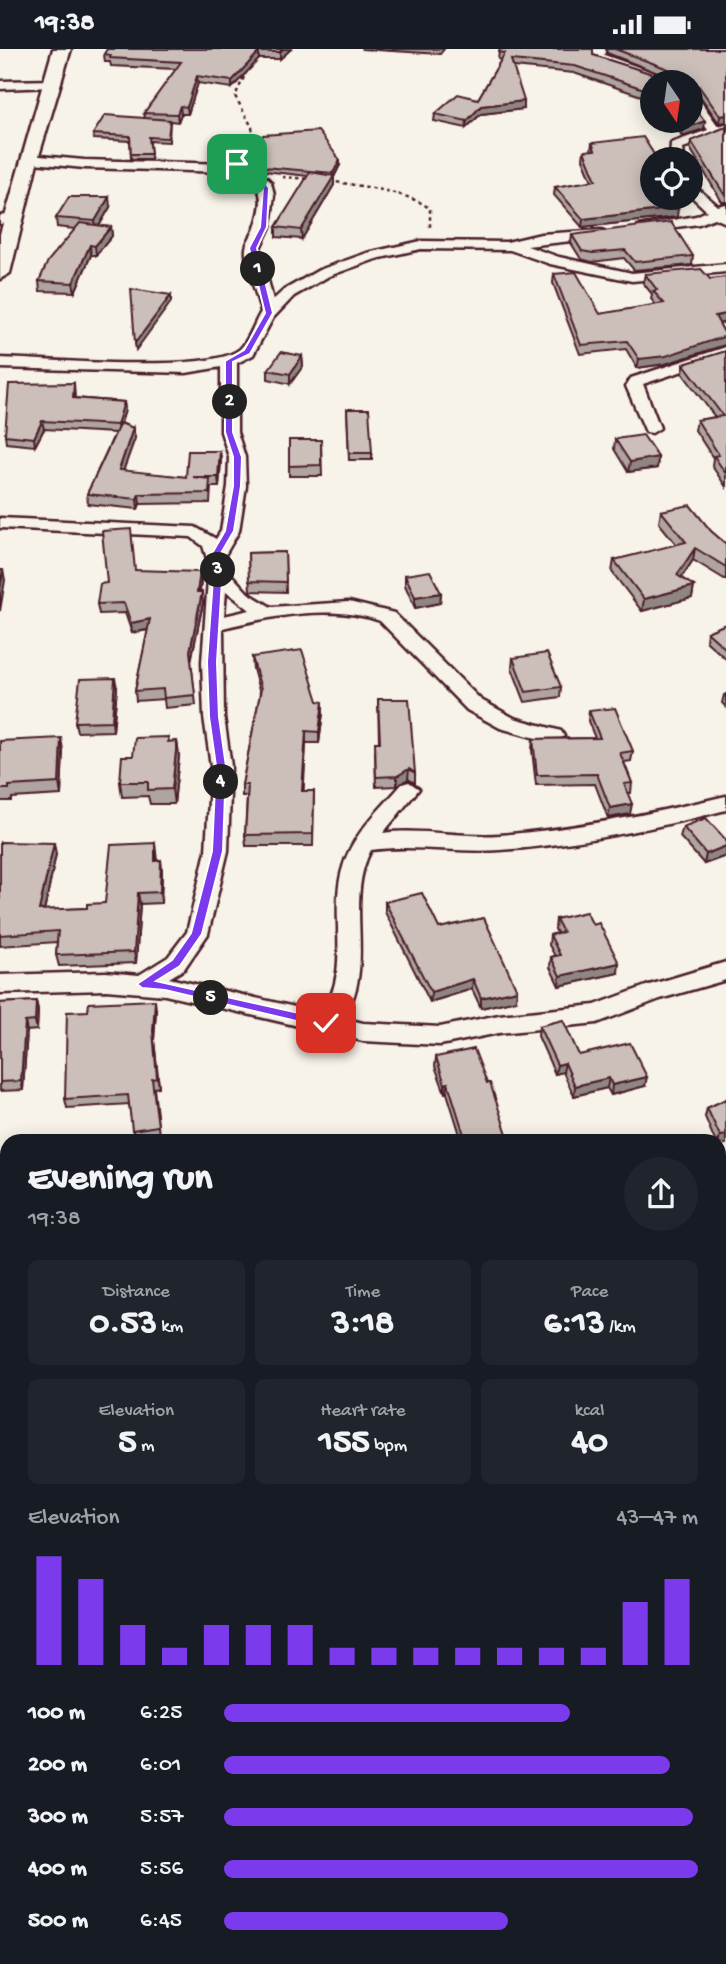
<!DOCTYPE html>
<meta charset="utf-8">
<style>
body{margin:0;font-family:"Gochi Hand",sans-serif;background:#20242c;color:#f1f3f6;height:100vh;display:flex;flex-direction:column;font-size:26px;white-space:nowrap}
*{box-sizing:border-box;margin:0}
p{font-size:23px;color:#9ea1a6}
.icon{flex:none;width:38px;height:38px;fill:none;stroke:currentColor;stroke-width:2;stroke-linecap:round;stroke-linejoin:round}
.map{position:relative;flex:1;overflow:hidden}
.drawer{position:absolute;left:0px;top:1085px;width:726px;height:831px;display:flex;flex-direction:column;background:#171b24;border-radius:21px 21px 0 0;box-shadow:0 4px 18px #0003}
.drawer>*{flex:none}
.needle{width:46px;rotate:167deg}
.controls{position:absolute;left:640px;top:21px;display:grid;gap:14px}
.controls a{display:grid;place-items:center;width:63px;height:63px;border-radius:50%;background:#171b24;box-shadow:0 4px 18px #0003;font-size:35px}
.pin{position:absolute;display:grid;place-items:center;width:60px;height:60px;color:#fff;margin:-30px;border-radius:14px;box-shadow:0 4px 10px #0006}
.km{position:absolute;width:35px;height:35px;margin:-18px;border-radius:50%;background:#222;color:#fff;font-size:19px;line-height:35px;text-align:center}
.round{display:grid;place-items:center;flex:none;width:74px;height:74px;border-radius:37px;background:#20242c}
.summary{display:flex;align-items:center;justify-content:space-between;height:119px;padding:0 28px}
h1{font-size:38px;font-weight:700;line-height:52px}
.metrics{display:grid;grid-template-columns:repeat(3,1fr);gap:10px;height:119px;padding:7px 28px}
.metrics div{display:grid;align-content:center;border-radius:10px;background:#20242c;text-align:center}
.metrics b{font-size:35px;font-weight:700}
.metrics small{font-size:19px;font-weight:400}
.metrics p{font-size:19px}
.chart{height:196px;padding:14px 28px}
.chart p{display:flex;justify-content:space-between}
.chart svg{width:100%;height:126px;margin-top:7px;stroke:#7c3aed;stroke-width:6}
ul{padding:0 28px;list-style:none;font-size:23px}
li{display:grid;grid-template-columns:112px 84px 1fr;align-items:center;height:52px}
li i{height:18px;border-radius:9px;background:#7c3aed}
.status{display:flex;justify-content:space-between;align-items:center;height:49px;padding:0 35px;background:#171b24;direction:ltr}
.status svg{height:19px;fill:currentColor}
.map>svg:first-child{display:block}
</style>
<div class="status"><b>19:38</b><svg viewBox="0 0 49 12"><path d="M0 12V9h3v3zM5 12V6h3v6zM10 12V3h3v9zM15 12V0h3v12zM26 1h20v11H26zM47 4h2v5h-2z"/></svg></div>
<div class="map">
<svg width="726" height="1915" viewBox="0 0 726 1915">
<rect width="100%" height="100%" fill="#f7f3e8"/>
<filter id="ink" filterUnits="userSpaceOnUse"><feTurbulence type="fractalNoise" baseFrequency=".0143" numOctaves="2"/><feDisplacementMap in="SourceGraphic" scale="14" xChannelSelector="R" yChannelSelector="G"/><feConvolveMatrix kernelMatrix="1 2 1 2 8 2 1 2 1" color-interpolation-filters="sRGB"/></filter>
<g filter="url(#ink)">
<g fill="none" stroke-linecap="round" stroke-linejoin="round">
<defs>
<g id="street">
<path d="M594,0h12l-2,6 76,27h-18l-69,-22z"/>
<path d="M57,31v6l-5,1 -52,2v-8z"/>
<path d="M691,45l5,1 22,31 8,-2v9l-43,15 1,11h-14l1,-16 37,-13 -17,-23z"/>
<path d="M29,106l55,5 144,4 33,8 10,10 3,13 -4,32 -10,21 13,52 11,-10 35,-20 48,-17 54,-12 86,1 34,-8 61,-4 7,4 -2,3 -80,9 32,11 73,16 94,-9v8l-94,9 -82,-17 -40,-14 -89,-1 -45,10 -47,17 -35,20 -21,22 -20,37 -16,8v69l8,25 1,29 -7,45 -14,24 2,15 21,23 23,14 78,-5 45,11 87,87 33,18 47,13 3,5 -10,7 -54,-15 -33,-18 -87,-89c-49,-17 -107,-5 -157,7l1,89 7,49 -3,85 -20,83 -24,35 -15,9 152,35c32,-41 7,-99 22,-146 9,-33 38,-58 59,-83l7,-2 10,7 -36,44c39,-5 78,5 117,2 77,-6 151,-21 226,-39v14c-74,19 -150,35 -226,40 -44,3 -85,-6 -129,0 -28,52 7,117 -28,168l20,5 77,4 59,-12 96,-10 51,-19 80,-24v18l-66,19 -63,24 -98,10 -59,12 -77,-4 -198,-46 -59,-5 -106,3v-18l106,-3 33,3 29,-18 19,-25 19,-81 5,-85 -7,-49 -2,-55 7,-97 -6,-19 -12,-9 -191,-9v-10l195,9 21,12 5,-8 7,-45 1,-29 -8,-25v-65l-35,6 -186,-5v-10c44,1 212,16 240,-9 9,-8 14,-26 21,-37 -3,-15 -17,-50 -15,-64 1,-7 7,-14 9,-20 12,-35 7,-47 -27,-56l-144,-4 -60,-6 -2,-3zM226,542l24,19 -26,6z"/>
<path d="M691,134l27,23 8,-2v19l-11,-5 -16,6 -61,8v-6l58,-10 11,-5 -16,-15z"/>
<path d="M14,165l7,4 -2,3 -19,3v-8z"/>
<path d="M726,298v10l-83,27 17,44 -8,5 -6,-1 -20,-46 5,-8z"/>
<path d="M726,1305v24l-7,1v-24z"/>
<path d="M7,1324v24l-7,2v-24z"/>
<path d="M0,1657l7,3v30l-7,-3z"/>
<path d="M719,1733l7,3v46l-7,-3z"/>
</g>
<g id="secondary">
<path d="M53,0h18l-33,110 -28,114 -10,6v-45z"/>
<path d="M7,1731v44l-7,1v-44z"/>
<rect x="132" y="1909" width="46" height="6"/>
</g>
</defs>
<!-- street casing -->
<use href="#street" stroke="#4a1f2b" stroke-width="5"/>
<!-- secondary casing -->
<use href="#secondary" stroke="#4a1f2b" stroke-width="5"/>
<!-- path -->
<g stroke="#4a1f2b" stroke-width="2.5" stroke-dasharray="3.5 3.5" stroke-linecap="butt">
<path d="M247,22l-12,25 17,31 3,22 -6,8"/>
<path d="M282,128l29,2"/>
<path d="M330,132c28,5 79,10 100,28v19"/>
</g>
<!-- street -->
<use href="#street" fill="#f7f3e8" fill-rule="evenodd"/>
<!-- secondary -->
<use href="#secondary" fill="#f7f3e8" fill-rule="evenodd"/>
</g>
<!-- wall -->
<g fill="#afa49f" stroke="#4a1f2b" stroke-width="2">
<path d="M291,0l-11,10h-21l-27,29 -34,-5 -10,31h-7l-3,8 -8,-1 -1,21 -19,-1 1,18h-20l-1,-18 -36,-2 -1,-5 52,-16 -1,-5 32,-44 -65,-3 -1,-4h-5l-1,-8z"/>
<path d="M361,0h83l-4,5z"/>
<path d="M606,0h120v73l-7,1 -22,-31 -44,-10v18l-79,-27 -61,-6 11,42 -43,5 -15,14 -32,-7 1,-7 43,-15 23,-39 -3,-1 1,-7 94,3 69,22h6l-61,-24z"/>
<path d="M691,53l13,27 -22,7 -9,-15h18z"/>
<path d="M726,78v75h-4l-32,-54 1,-7z"/>
<path d="M592,94l61,16 24,58 -95,10 -28,-32 1,-8 37,-6 -9,-22 1,-8h7z"/>
<path d="M252,110l88,6 -6,12v8l-32,54 -26,-2v-10l32,-51 -44,-5 -4,-2v-5l-7,-1z"/>
<path d="M110,158l-11,19 12,1 1,9 -16,19h-5l-16,37 -35,-1 -1,-10 36,-52 -18,-2 -1,-9z"/>
<path d="M572,186l121,21 -1,9 -58,5 -10,-12 -32,4 -11,-3 -10,-16z"/>
<path d="M554,225l46,40 56,-9 -5,-6 1,-5 -9,-11 2,-9 81,48 -7,2 7,11 -1,10 -60,19 -28,4 -11,-19 -46,5 -27,-71z"/>
<path d="M726,302v136l-14,-21 1,-8 -18,-28 2,-10 18,-3 -32,-43 1,-10z"/>
<path d="M302,307l1,10 -13,18 -22,-5v-9z"/>
<path d="M74,334l1,15 49,4 1,8 -4,13 12,5 2,10 -12,33 63,6 34,-26 1,9 -2,27h-8l-1,16 -70,1 -2,5 -50,-5 -1,-10 28,-61 -71,-4 -9,17 -29,-3 -1,-8z"/>
<path d="M347,360l25,44v7h-23z"/>
<path d="M615,390l43,18 -1,11 -29,4 -14,-23z"/>
<path d="M289,391h32l1,36h-33z"/>
<path d="M661,462l50,20 15,13v36l-33,-20 -12,18 13,8 -2,12 -50,13 -30,-39 2,-12 63,-15 -18,-22z"/>
<path d="M285,503l1,40 -36,-1 -2,-38z"/>
<path d="M135,521l66,12 -1,10 3,11 -12,58 5,44 -31,3 -1,-9 -28,2 -1,-10 13,-61 -16,3 -7,-20 -26,1 -2,-10 10,-21z"/>
<path d="M405,526l36,18 -1,10 -25,5 -10,-23z"/>
<path d="M726,575v35l-20,-18 1,-9z"/>
<path d="M252,608l66,44 5,12 -4,30h-13l-3,48h11l-1,55h-67l-1,-11 2,-39h-5v-11l18,-91 -7,-25z"/>
<path d="M513,609l48,29 -1,10 -35,5 -13,-34z"/>
<path d="M117,639l-4,43 -36,1 -2,-10z"/>
<path d="M726,645v13l-4,-4 2,-8z"/>
<path d="M378,650l37,74v10l-7,-4 -11,7 -21,1 -1,-35 4,-10z"/>
<path d="M589,662l44,40 -2,10 -7,1 8,21 -1,10h-3l2,21 -22,4 -13,-34 -59,1 -4,-35 1,-11 62,-1 -7,-17z"/>
<path d="M168,688l1,5 8,-1 2,15 -5,48h-24l-2,-8 -26,1 -2,-15 13,-26z"/>
<path d="M0,692l63,9 -2,45 -49,3v3h-12z"/>
<path d="M683,778l43,13v16l-22,8 -24,-27z"/>
<path d="M0,793l56,12 -12,56 43,-2 18,-5 50,-60 2,18 4,-1 1,12 -1,31 -21,1 -4,59 -77,3 -3,-11 1,-13 -57,4z"/>
<path d="M385,853l131,98 -35,8 -9,-19 -42,13 -45,-90z"/>
<path d="M556,870l37,6 25,48 -59,13 -9,-19 1,-10 4,-1 -6,-11 1,-10 7,-2 -2,-4z"/>
<path d="M36,952l2,9 -1,20 -10,1 -4,59 -23,1v-88z"/>
<path d="M156,961l-2,30 5,47 -5,1 5,47 -25,4 -5,-35 -62,4 -2,-9z"/>
<path d="M539,977l40,29 66,31 -34,9 -4,-7 -33,8 -11,-24 -8,2 -17,-38z"/>
<path d="M436,1008l73,83 -1,1h-46l-15,-48h-2l-10,-27z"/>
<path d="M726,1050l-7,42h-4l-10,-24 2,-9z"/>
<path d="M7,1217v53l-7,1v-53z"/>
<path d="M719,1348h7v161l-7,-1z"/>
</g>
<!-- shaded-wall -->
<g fill="#8f8682" stroke="#4a1f2b" stroke-width="2">
<path d="M283,0h8l-11,10v-7z"/>
<path d="M259,3v7l-27,29v-7z"/>
<path d="M197,27l1,7 -10,31 -1,-7z"/>
<path d="M698,36l-1,7 -6,1v-7z"/>
<path d="M524,52v8l-43,5 -15,14 1,-7 14,-15z"/>
<path d="M180,57l1,8 -3,8 -1,-8z"/>
<path d="M726,66v7l-7,1 1,-7z"/>
<path d="M705,72l-1,8 -22,7 1,-7z"/>
<path d="M340,111v5l-6,12v8l-32,54 -1,-9 32,-53v-4z"/>
<path d="M109,148l1,10 -14,24 -1,-10z"/>
<path d="M678,159l-1,9 -95,10 1,-8z"/>
<path d="M111,178l1,9 -16,19 -1,-9z"/>
<path d="M90,196l1,10 -16,37 -2,-9z"/>
<path d="M171,246v7l-35,48 -1,-7z"/>
<path d="M726,265v8l-13,3 2,-9z"/>
<path d="M726,287l-1,9 -60,19 -28,4 2,-9z"/>
<path d="M302,307l1,10 -13,18v-10z"/>
<path d="M124,353l1,8 -7,23 -1,-8z"/>
<path d="M42,372l2,8 -9,17 -1,-8z"/>
<path d="M133,379l2,10 -15,42 -1,-10z"/>
<path d="M220,402l1,9 -2,27 -1,-10z"/>
<path d="M658,408l-1,11 -29,4 2,-10z"/>
<path d="M139,445l1,10 -2,5 -1,-10z"/>
<path d="M695,499l-2,12 -18,27 2,-12z"/>
<path d="M3,521l2,10 -5,31v-23z"/>
<path d="M200,523l1,10 -3,20 -1,-10z"/>
<path d="M694,537l-2,12 -50,13 2,-12z"/>
<path d="M202,543l1,11 -12,58 -1,-10z"/>
<path d="M441,544l-1,10 -25,5v-11z"/>
<path d="M150,570l1,10 -19,4 -1,-10z"/>
<path d="M115,629l2,10 -4,43 -1,-10z"/>
<path d="M323,653v11l-4,30v-11z"/>
<path d="M306,682v12l-3,60 -1,-12z"/>
<path d="M61,689l2,12 -2,45 -2,-12z"/>
<path d="M177,692l2,15 -5,48 -2,-15z"/>
<path d="M409,720l-1,10 -11,7v-10z"/>
<path d="M632,755l-2,10 -22,4 2,-10z"/>
<path d="M54,794l2,11 -14,67 -3,-11z"/>
<path d="M726,797v10l-22,8 2,-10z"/>
<path d="M161,811l1,12 -1,31 -1,-11z"/>
<path d="M138,844l2,11 -4,59 -2,-11z"/>
<path d="M619,914l-1,10 -59,13 1,-10z"/>
<path d="M473,930l-1,10 -42,13 1,-10z"/>
<path d="M517,941l-1,10 -35,8v-10z"/>
<path d="M155,951l1,10 -2,30 5,47 -6,-56z"/>
<path d="M36,952l2,9 -1,20 -2,-9z"/>
<path d="M25,973l2,9 -4,59 -2,-9z"/>
<path d="M565,1014l-2,9 -8,2 2,-9z"/>
<path d="M647,1028l-2,9 -34,9 1,-10z"/>
<path d="M609,1029l-2,10 -33,8 1,-10z"/>
<path d="M448,1034l-1,10h-2v-9z"/>
<path d="M726,1086v9l-7,1v-4h-1l2,-5z"/>
</g>
<!-- building -->
<g fill="#ccbfb9" stroke="#4a1f2b" stroke-width="2">
<path d="M107,0h176l-3,3h-21l-27,29 -35,-5 -10,31 -7,-1 -3,8 -33,-1 37,-51 -71,-4 1,-3 -7,-1z"/>
<path d="M500,0h93v6l69,22 22,-2 -69,-26h111v66l-6,1 -22,-31 -7,1v-4h-38v10l-78,-26 -64,-6 13,41 -43,5 -14,15 -32,-7 23,-20 20,5 27,-46 -6,-1z"/>
<path d="M694,58l11,14 -22,8 -5,-8h13v-13z"/>
<path d="M105,66l65,5 -2,18 -19,-1 2,17h-20l-1,-18 -37,-2z"/>
<path d="M726,78v67h-2l-33,-53z"/>
<path d="M318,82l22,29 -7,13 -69,-6 -4,-3 3,-5h-11l11,-24z"/>
<path d="M643,88l14,22h-4v39h17l8,10 -95,11 -28,-32 41,-7 -12,-29 11,-1 -3,-7z"/>
<path d="M310,123l24,4 -33,54 -25,-3z"/>
<path d="M69,148h40l-14,24 -39,-3z"/>
<path d="M671,173l22,34 -58,6 -10,-12 -32,3 -11,-2 -10,-16z"/>
<path d="M80,174l31,4 -16,19 -5,-1 -17,38 -34,-2 9,-20z"/>
<path d="M701,220l9,10 16,-2v37l-11,2 11,20 -60,20 -27,3 -12,-18 -46,4 -27,-71 22,-2 24,42 64,-11 -11,-12 4,-1 -12,-16z"/>
<path d="M131,240l40,6 -36,48z"/>
<path d="M726,302v123l-12,-18 5,-1 -22,-35 26,-4 -39,-52z"/>
<path d="M281,303l21,4 -12,18 -22,-4z"/>
<path d="M74,334l-1,15 51,4 -7,23 -75,-4 -8,17 -29,-3 4,-51z"/>
<path d="M347,360h22l3,44h-23z"/>
<path d="M120,374l13,5 -14,42 67,7 2,-26h32l-2,26h-25l17,2 -1,14 -70,1 -2,5 -50,-5z"/>
<path d="M643,386l15,22 -28,5 -15,-23z"/>
<path d="M289,391h32v25l-32,1z"/>
<path d="M690,456l21,26 15,13v23l-31,-19 -18,27 17,11 -50,13 -30,-39 72,-18 -25,-31z"/>
<path d="M131,480l4,41 65,2 -3,20h5l-12,59 5,44 -31,3 -1,-9 -28,2 15,-72 -19,4 -7,-20 -27,1 3,-20 7,-1 -5,-52z"/>
<path d="M285,503l1,30 -37,-1 -1,-28z"/>
<path d="M0,521h3l-3,18z"/>
<path d="M430,522l11,22 -26,4 -10,-22z"/>
<path d="M726,575v25l-19,-17z"/>
<path d="M302,601l16,51 5,1 -4,30 -13,-1 -4,60h12l-1,43 -68,1 3,-50h-6l19,-96 -9,-32z"/>
<path d="M547,604l14,34 -35,5 -13,-34z"/>
<path d="M115,629l-3,43 -37,1 5,-43z"/>
<path d="M378,650h31l6,74 -6,-4 -12,7 -21,1 -1,-35h5z"/>
<path d="M615,659l18,43 -13,2 12,30 -8,1 8,20 -22,4 -13,-34 -60,1 -4,-36 67,-1 -11,-27z"/>
<path d="M168,688v5l9,-1 -5,48 -24,1v-8h-28l2,-26h11l2,-18z"/>
<path d="M61,689l-2,45 -50,3v3h-9v-48z"/>
<path d="M706,769l20,22v6l-20,8 -23,-27z"/>
<path d="M0,793l54,1 -15,67 48,-2v-4l18,-1 6,-58 44,-2v18l6,-1 -1,32 -22,1 -4,59 -78,3 2,-24 -58,4z"/>
<path d="M422,844l17,35 45,-10 33,72 -36,8 -8,-19 -42,13 -46,-90z"/>
<path d="M586,863l7,13 6,-2 20,40 -59,13 -9,-19 9,-2 -10,-20 13,-3 -7,-13z"/>
<path d="M155,951l-2,31 4,47 -5,1 6,47 -26,4 -4,-35 -63,4 2,-87 21,-1 1,-8z"/>
<path d="M36,952l-1,20 -10,1 -4,59 -21,1v-79z"/>
<path d="M563,971l16,35 51,-12 17,34 -35,8 -3,-7 -34,8 -10,-23 -8,2 -18,-39z"/>
<path d="M474,1000l13,34h3l19,57 -8,1h-35l-18,-58 -3,1 -9,-27z"/>
<path d="M726,1050v36l-6,1 -13,-28z"/>
<path d="M7,1217v44h-7v-43z"/>
<rect x="719" y="1348" width="7" height="153"/>
<rect x="318" y="1909" width="86" height="6"/>
<rect x="476" y="1909" width="27" height="6"/>
<path d="M594,1909h101l-1,6h-106v-3l6,1z"/>
</g>
</g>
<!-- route -->
<path fill="#7c3aed" stroke="#fff" stroke-width="2" d="M239,114l-4,4 24,6 10,15 -2,39 -10,21 16,65 -23,41 -17,8v70l9,25 -1,29 -7,45 -14,24 3,10 -6,97 2,55 7,49 -3,85 -21,83 -22,32 -24,15 174,39 2,3 -6,5 -161,-38 -23,-2 -5,-4 35,-24 19,-27 21,-82 4,-85 -7,-49 -2,-55 7,-97 -3,-10 14,-24 8,-45v-29l-8,-25v-71l19,-11 21,-37 -16,-65 11,-21 3,-39 -9,-12 -29,-8z"/>
</svg>
<div class="controls">
<a><svg class="needle" viewBox="-14 -14 28 28"><path d="M0-13l5 13h-10z" fill="#e53935"/><path d="M0 13l5-13h-10z" fill="#9ea1a6"/></svg></a>
<a><svg class="icon" aria-label="locate" viewBox="0 0 24 24"><circle cx="12" cy="12" r="6"/><path d="M12 2v4M12 18v4M2 12h4M18 12h4"/></svg></a>
</div>
<div class="pin" style="left:237px;top:115px;background:#1e9e55"><svg class="icon" aria-label="arrive" viewBox="0 0 24 24"><path d="M6 21V4h12l-3 4 3 4H6"/></svg></div>
<div class="pin" style="left:326px;top:974px;background:#d93025"><svg class="icon" aria-label="check" viewBox="0 0 24 24"><path d="M5 12l5 5 9-10"/></svg></div>
<b class="km" style="left:258px;top:220px">1</b>
<b class="km" style="left:230px;top:353px">2</b>
<b class="km" style="left:218px;top:521px">3</b>
<b class="km" style="left:221px;top:733px">4</b>
<b class="km" style="left:211px;top:949px">5</b>
<section class="drawer">
<div class="summary"><div><h1>Evening run</h1><p>19:38</p></div><a class="round"><svg class="icon" aria-label="share" viewBox="0 0 24 24"><path d="M12 15V3M7 8l5-5 5 5M5 13v7h14v-7"/></svg></a></div>
<div class="metrics">
<div><p>Distance</p><b>0.53<small> km</small></b></div>
<div><p>Time</p><b>3:18</b></div>
<div><p>Pace</p><b>6:13<small> /km</small></b></div>
</div>
<div class="metrics">
<div><p>Elevation</p><b>5<small> m</small></b></div>
<div><p>Heart rate</p><b>155<small> bpm</small></b></div>
<div><p>kcal</p><b>40</b></div>
</div>
<div class="chart"><p><span>Elevation</span>43–47 m</p>
<svg viewBox="0 0 160 44" preserveAspectRatio="none"><path d="M5 44V6M15 44V14M25 44V30M35 44V38M45 44V30M55 44V30M65 44V30M75 44V38M85 44V38M95 44V38M105 44V38M115 44V38M125 44V38M135 44V38M145 44V22M155 44V14"/></svg>
</div>
<ul>
<li><b>100 m</b>6:25<i style="width:73%"></i></li>
<li><b>200 m</b>6:01<i style="width:94%"></i></li>
<li><b>300 m</b>5:57<i style="width:99%"></i></li>
<li><b>400 m</b>5:56<i style="width:100%"></i></li>
<li><b>500 m</b>6:45<i style="width:60%"></i></li>
</ul>
</section>
</div>
